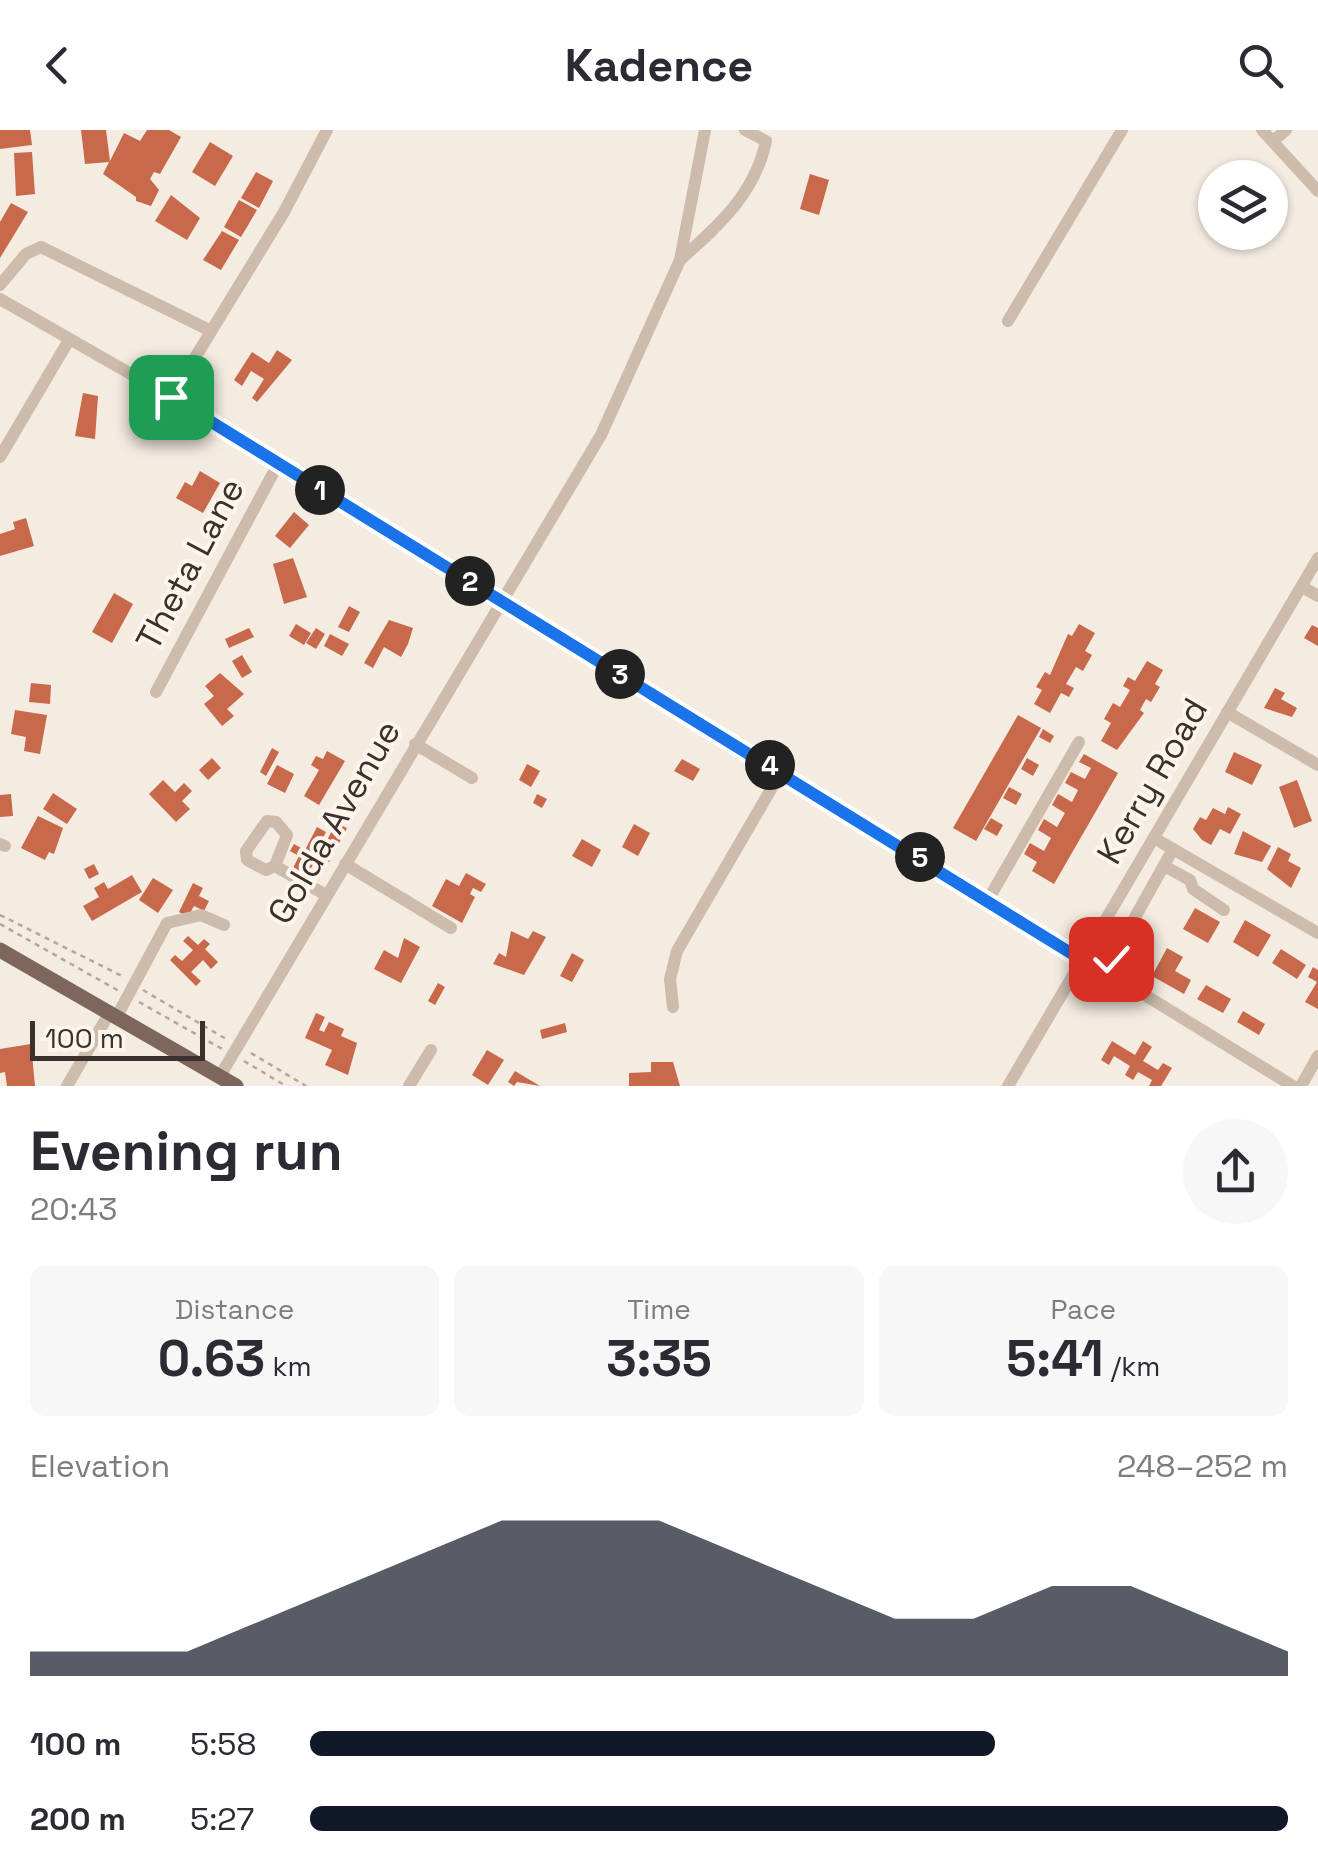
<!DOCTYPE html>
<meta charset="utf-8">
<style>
body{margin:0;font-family:"Space Grotesk",sans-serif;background:#f7f7f7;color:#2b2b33;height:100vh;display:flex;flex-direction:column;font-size:38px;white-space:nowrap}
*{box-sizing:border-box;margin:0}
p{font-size:32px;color:#7c7c81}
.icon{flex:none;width:55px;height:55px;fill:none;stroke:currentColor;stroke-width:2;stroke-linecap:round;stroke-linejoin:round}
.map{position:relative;height:956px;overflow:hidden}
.panel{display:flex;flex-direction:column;background:#fff;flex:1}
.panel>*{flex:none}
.buttons{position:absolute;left:1198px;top:30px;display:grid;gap:20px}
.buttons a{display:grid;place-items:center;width:90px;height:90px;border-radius:50%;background:#fff;box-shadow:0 2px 8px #0004;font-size:50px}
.scale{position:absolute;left:30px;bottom:25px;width:175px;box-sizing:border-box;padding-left:10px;border:5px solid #3b302b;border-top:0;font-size:28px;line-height:35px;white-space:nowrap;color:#3b302b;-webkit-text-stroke:8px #fbf5ee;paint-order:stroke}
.pin{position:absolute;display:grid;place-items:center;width:85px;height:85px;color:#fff;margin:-42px;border-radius:20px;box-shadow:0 5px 15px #0006}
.km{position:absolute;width:50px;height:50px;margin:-25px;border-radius:50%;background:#222;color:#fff;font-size:28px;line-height:50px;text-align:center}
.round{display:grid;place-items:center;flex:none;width:105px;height:105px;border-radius:52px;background:#f7f7f7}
.head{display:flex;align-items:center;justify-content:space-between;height:170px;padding:0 30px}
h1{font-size:55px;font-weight:700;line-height:75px}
.figures{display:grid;grid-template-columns:repeat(3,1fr);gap:15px;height:170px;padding:10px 30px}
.figures div{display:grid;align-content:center;border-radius:15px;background:#f7f7f7;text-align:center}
.figures b{font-size:50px;font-weight:700}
.figures small{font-size:28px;font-weight:400}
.figures p{font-size:28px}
.chart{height:280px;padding:20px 30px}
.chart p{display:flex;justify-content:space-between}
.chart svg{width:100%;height:180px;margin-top:10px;fill:#111827;opacity:.7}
ul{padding:0 30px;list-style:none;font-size:32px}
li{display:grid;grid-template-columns:160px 120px 1fr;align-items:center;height:75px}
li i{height:25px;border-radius:12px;background:#111827}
header{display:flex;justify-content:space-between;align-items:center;height:130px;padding:0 30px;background:#fff;font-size:45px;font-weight:700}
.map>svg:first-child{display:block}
</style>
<header><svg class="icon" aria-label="back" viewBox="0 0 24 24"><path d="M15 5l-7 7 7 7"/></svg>Kadence<svg class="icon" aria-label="search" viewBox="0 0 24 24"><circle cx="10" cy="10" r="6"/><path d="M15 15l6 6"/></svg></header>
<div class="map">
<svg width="1318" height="956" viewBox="0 0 1318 956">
<rect width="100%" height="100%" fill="#f4ebe1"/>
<!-- building -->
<g fill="#c8694b">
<path d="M0,0h30l2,15 -32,4z"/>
<path d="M81,0h25l4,31 14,-28 16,8 7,-11h22l12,7 -21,37 -6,-2 -4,7 9,11 -8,16 -15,-5v-4l-33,-23 6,-12 -24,2z"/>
<path d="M210,12l23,14 -18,30 -23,-14z"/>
<path d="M32,22l3,42 -19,2 -2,-43z"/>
<path d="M256,42l17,9 -14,27 -18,-10z"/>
<path d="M810,44l19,6 -10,35 -19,-6z"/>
<path d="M171,65l29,23 -13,22 -32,-19z"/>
<path d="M239,70l18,10 -16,27 -17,-10z"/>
<path d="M11,73l17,9 -28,46v-36z"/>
<path d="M222,101l17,9 -18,30 -18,-10z"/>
<path d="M277,220l15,10 -35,42 -5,-4 12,-19 -13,-8 -9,15 -8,-6 18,-28 17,11z"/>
<path d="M83,263l15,3 -3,43 -20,-3z"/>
<path d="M200,341l20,12 -17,30 -27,-15 9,-16 7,4z"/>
<path d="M294,382l15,13 -19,23 -15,-12z"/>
<path d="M26,388l8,28 -34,10v-22l15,-5 -2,-7z"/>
<path d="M293,428l14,39 -23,7 -11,-40z"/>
<path d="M114,463l19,11 -21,39 -20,-11z"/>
<path d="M349,476l11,6 -11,20 -11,-5z"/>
<path d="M389,490l24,8 -5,16 -7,13 -17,-10 -11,21 -9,-5z"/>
<path d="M296,494l15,9 -7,12 -15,-9z"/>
<path d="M1079,494l16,9 -10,18 7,4 -9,16 -7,-4 -10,17 8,4 -5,9 -8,-4 -11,20 -16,-9 8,-14 -6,-3 9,-15 5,3 18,-41 4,2z"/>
<path d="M1312,495l6,3v18l-14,-8z"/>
<path d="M249,498l5,9 -25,11 -4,-9z"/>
<path d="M316,498l9,6 -9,15 -10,-6z"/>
<path d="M330,504l19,10 -7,12 -18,-10z"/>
<path d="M242,525l10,17 -10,6 -10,-17z"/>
<path d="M1147,531l16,9 -8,14 5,3 -9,15 -5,-3 -6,11 4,3 -27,37 -16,-9 10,-18 -7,-4 9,-16 7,4 10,-17 -7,-4 5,-9 7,4z"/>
<path d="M220,543l24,21 -17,15 7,7 -12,10 -18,-22 10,-8 -9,-10z"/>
<path d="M31,553l20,2 -1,19 -21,-2z"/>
<path d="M1275,558l10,5 -4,6 16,9 -5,9 -28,-9z"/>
<path d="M15,580l32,5 -7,39 -16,-3 2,-14 -15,-3z"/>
<path d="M1018,585l23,13 -65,113 -23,-13z"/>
<path d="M1043,599l11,7 -4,7 -11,-6z"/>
<path d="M272,618l7,4 -13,24 -6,-4z"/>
<path d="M327,621l18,10 -26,44 -15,-9 15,-26 -8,-5 5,-9 7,3z"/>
<path d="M1234,622l28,13 -10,20 -27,-13z"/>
<path d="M1084,624l34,19 -64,111 -22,-13 5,-9 -13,-8 6,-11 14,8 7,-13 -13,-8 6,-11 13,8 8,-14 -13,-8 6,-11 14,8 6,-12 -13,-7 6,-11 14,7 6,-11 -12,-6z"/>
<path d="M212,628l9,10 -13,12 -9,-10z"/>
<path d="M1027,628l12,7 -6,11 -12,-7z"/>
<path d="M682,629l18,10 -7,12 -19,-10z"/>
<path d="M527,634l13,7 -9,16 -12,-7z"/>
<path d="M277,635l17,9 -9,19 -18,-9z"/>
<path d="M163,650l12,12 9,-9 8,8 -10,10 8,8 -14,13 -27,-28z"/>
<path d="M1297,650l15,41 -18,7 -15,-41z"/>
<path d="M1009,657l13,7 -6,11 -13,-7z"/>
<path d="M53,663l24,16 -10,15 -24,-15z"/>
<path d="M11,664l2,22 -13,1v-22z"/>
<path d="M537,664l10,5 -5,9 -9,-5z"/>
<path d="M1228,677l13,7 -11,20 -10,-5 -9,16 -9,-5 -9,-11 7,-12 6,3 7,-12 12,6z"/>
<path d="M38,686l25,12 -9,26 -5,-2 -4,8 -24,-12z"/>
<path d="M991,688l12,7 -6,11 -13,-7z"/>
<path d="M336,693l11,5 -18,34 -11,-6 -11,19 -14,-7 6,-12 -9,-5 4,-7 11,6 12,-23 9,5 -4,8 4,2z"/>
<path d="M634,694l16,9 -12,23 -16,-9z"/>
<path d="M1243,701l28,15 -9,16 -28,-8z"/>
<path d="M582,709l19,11 -9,17 -20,-11z"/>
<path d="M1278,717l13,7 -3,7 13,7 -10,20 -24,-19z"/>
<path d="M94,734l5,10 -10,5 -5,-10z"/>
<path d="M466,743l20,11 -5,8 -8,-4 -3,6 5,3 -13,26 -30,-17 14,-27 13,7z"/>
<path d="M132,745l10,17 -50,29 -9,-15 16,-9 -5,-9 10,-6 4,7z"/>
<path d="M153,748l20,12 -15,23 -19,-13z"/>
<path d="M193,753l10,5 -4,8 10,5 -5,10 -10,-5 -6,11 -9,-5z"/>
<path d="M1195,778l25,14 -12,21 -25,-14z"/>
<path d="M1245,790l26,15 -13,22 -25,-15z"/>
<path d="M511,801l17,8 5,-8 13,6 -22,38 -31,-11 6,-11 7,4z"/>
<path d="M188,806l10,9 6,-6 6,5 -5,5 13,13 -7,7 -8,-9 -12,12 10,9 -5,5 -26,-26 5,-5 7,6 11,-11 -10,-9z"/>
<path d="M404,808l16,9 -19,36 -27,-14 10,-19 14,8z"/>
<path d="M1167,818l16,9 -8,14 16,9 -7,14 -32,-18z"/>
<path d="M1281,819l25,16 -9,14 -25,-16z"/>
<path d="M572,823l12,7 -12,22 -12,-6z"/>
<path d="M1313,837l5,3v39l-13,-7 12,-20 -9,-5z"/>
<path d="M438,853l7,4 -10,18 -7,-4z"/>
<path d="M1206,855l25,14 -8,14 -26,-14z"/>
<path d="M1243,881l22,13 -6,11 -22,-13z"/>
<path d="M316,883l9,4 -6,13 5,2 5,-10 15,7 -3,7 16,7 -9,32 -23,-10 7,-15 -27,-12z"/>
<path d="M565,893l2,9 -25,7 -2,-9z"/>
<path d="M1112,911l23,14 8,-14 9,6 -9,14 15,9 5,-7 9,5 -11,18h-12l3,-6 -14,-8 -5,8 -8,-5 5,-9 -16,-10 -5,9 -8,-5z"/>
<path d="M31,914l4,42h-28l-2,-14 -5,1v-24z"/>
<path d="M487,920l17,10 -16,25 -16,-10z"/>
<path d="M651,932h22l7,24h-51v-13l22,-1z"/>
<path d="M515,941l25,15 -23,-4 -3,4 -6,-4z"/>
</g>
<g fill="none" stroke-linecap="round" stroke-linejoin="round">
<!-- path -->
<g stroke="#b9a596" stroke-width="2.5" stroke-dasharray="5 5" stroke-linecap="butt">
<path d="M0,785l124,62"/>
<path d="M0,794l119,67"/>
<path d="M143,860l83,49"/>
<path d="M139,872l85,48"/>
<path d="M251,923l55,33"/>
<path d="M244,931l42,25"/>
</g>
<!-- minor -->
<g stroke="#cdbbac" stroke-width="12">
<path d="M1262,0l56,61"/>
<path d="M1273,11l13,-11"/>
<path d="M680,130c39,-35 75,-66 86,-119l-21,-11"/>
<path d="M0,155l26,-31 15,-7 170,84"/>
<path d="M0,169l171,98 1122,689"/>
<path d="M1008,191l114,-191"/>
<path d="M171,267l113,-185 43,-82"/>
<path d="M0,327l69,-117"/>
<path d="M1302,457l16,9"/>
<path d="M156,562l122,-228"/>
<path d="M1227,582l91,53"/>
<path d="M415,614l57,34"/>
<path d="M1154,708l164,95"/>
<path d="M0,714l5,2"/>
<path d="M345,734l106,64"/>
<path d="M275,736l12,-31 -11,-13 -9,-1 -21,30 1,9 19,10 9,-4 51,29"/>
<path d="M1164,736l26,14 3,9 31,21"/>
<path d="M988,770l91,-158"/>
<path d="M1104,843l69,-124"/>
<path d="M673,877l-3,-28 7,-28 104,-179"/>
<path d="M117,886l50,-93 34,-8 23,10"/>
<path d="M220,946l381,-641 79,-175 25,-130"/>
<path d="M67,956l43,-74"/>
<path d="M409,956l22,-36"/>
<path d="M1008,956l310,-528"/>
<path d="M1301,956l17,-30"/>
</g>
<!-- major -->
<path stroke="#7d675c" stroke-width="15" d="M0,820l236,136"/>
</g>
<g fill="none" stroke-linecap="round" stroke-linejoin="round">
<defs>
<path id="route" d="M171,267l911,563 22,13 7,-14"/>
</defs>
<!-- route casing -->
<use href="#route" stroke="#fff" stroke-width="20"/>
<!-- route -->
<use href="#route" stroke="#1a73e8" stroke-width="12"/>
</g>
<g text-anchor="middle" stroke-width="8" stroke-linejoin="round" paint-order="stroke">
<!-- street labels -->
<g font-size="35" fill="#3b302b" stroke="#fbf5ee">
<text transform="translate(190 434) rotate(-62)" y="12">Theta Lane</text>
<text transform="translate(1152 651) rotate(-60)" y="12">Kerry Road</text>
<text transform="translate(334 692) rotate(-60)" y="12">Golda Avenue</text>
</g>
</g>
</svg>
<div class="buttons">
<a><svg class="icon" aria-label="layers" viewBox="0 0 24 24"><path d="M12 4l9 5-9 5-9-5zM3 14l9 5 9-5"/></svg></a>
</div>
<div class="scale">100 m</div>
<div class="pin" style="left:171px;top:267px;background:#1e9e55"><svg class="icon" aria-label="arrive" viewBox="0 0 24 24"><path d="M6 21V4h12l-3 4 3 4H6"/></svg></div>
<div class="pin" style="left:1111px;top:829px;background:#d93025"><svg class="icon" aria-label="check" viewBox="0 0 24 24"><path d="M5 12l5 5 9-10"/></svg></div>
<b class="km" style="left:320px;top:360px">1</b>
<b class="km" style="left:470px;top:451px">2</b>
<b class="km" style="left:620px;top:544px">3</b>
<b class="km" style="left:770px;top:635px">4</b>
<b class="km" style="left:920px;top:727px">5</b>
</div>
<section class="panel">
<div class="head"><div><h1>Evening run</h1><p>20:43</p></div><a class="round"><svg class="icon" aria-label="share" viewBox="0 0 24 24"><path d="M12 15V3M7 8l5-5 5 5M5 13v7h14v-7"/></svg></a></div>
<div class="figures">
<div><p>Distance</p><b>0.63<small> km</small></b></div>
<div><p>Time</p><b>3:35</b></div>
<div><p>Pace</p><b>5:41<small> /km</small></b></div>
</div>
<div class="chart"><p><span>Elevation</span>248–252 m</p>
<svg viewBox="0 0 160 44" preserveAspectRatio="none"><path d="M0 44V38L10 38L20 38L30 30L40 22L50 14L60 6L70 6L80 6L90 14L100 22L110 30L120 30L130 22L140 22L150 30L160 38V44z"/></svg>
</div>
<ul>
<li><b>100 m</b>5:58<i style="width:70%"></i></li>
<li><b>200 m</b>5:27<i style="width:100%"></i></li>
</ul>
</section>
